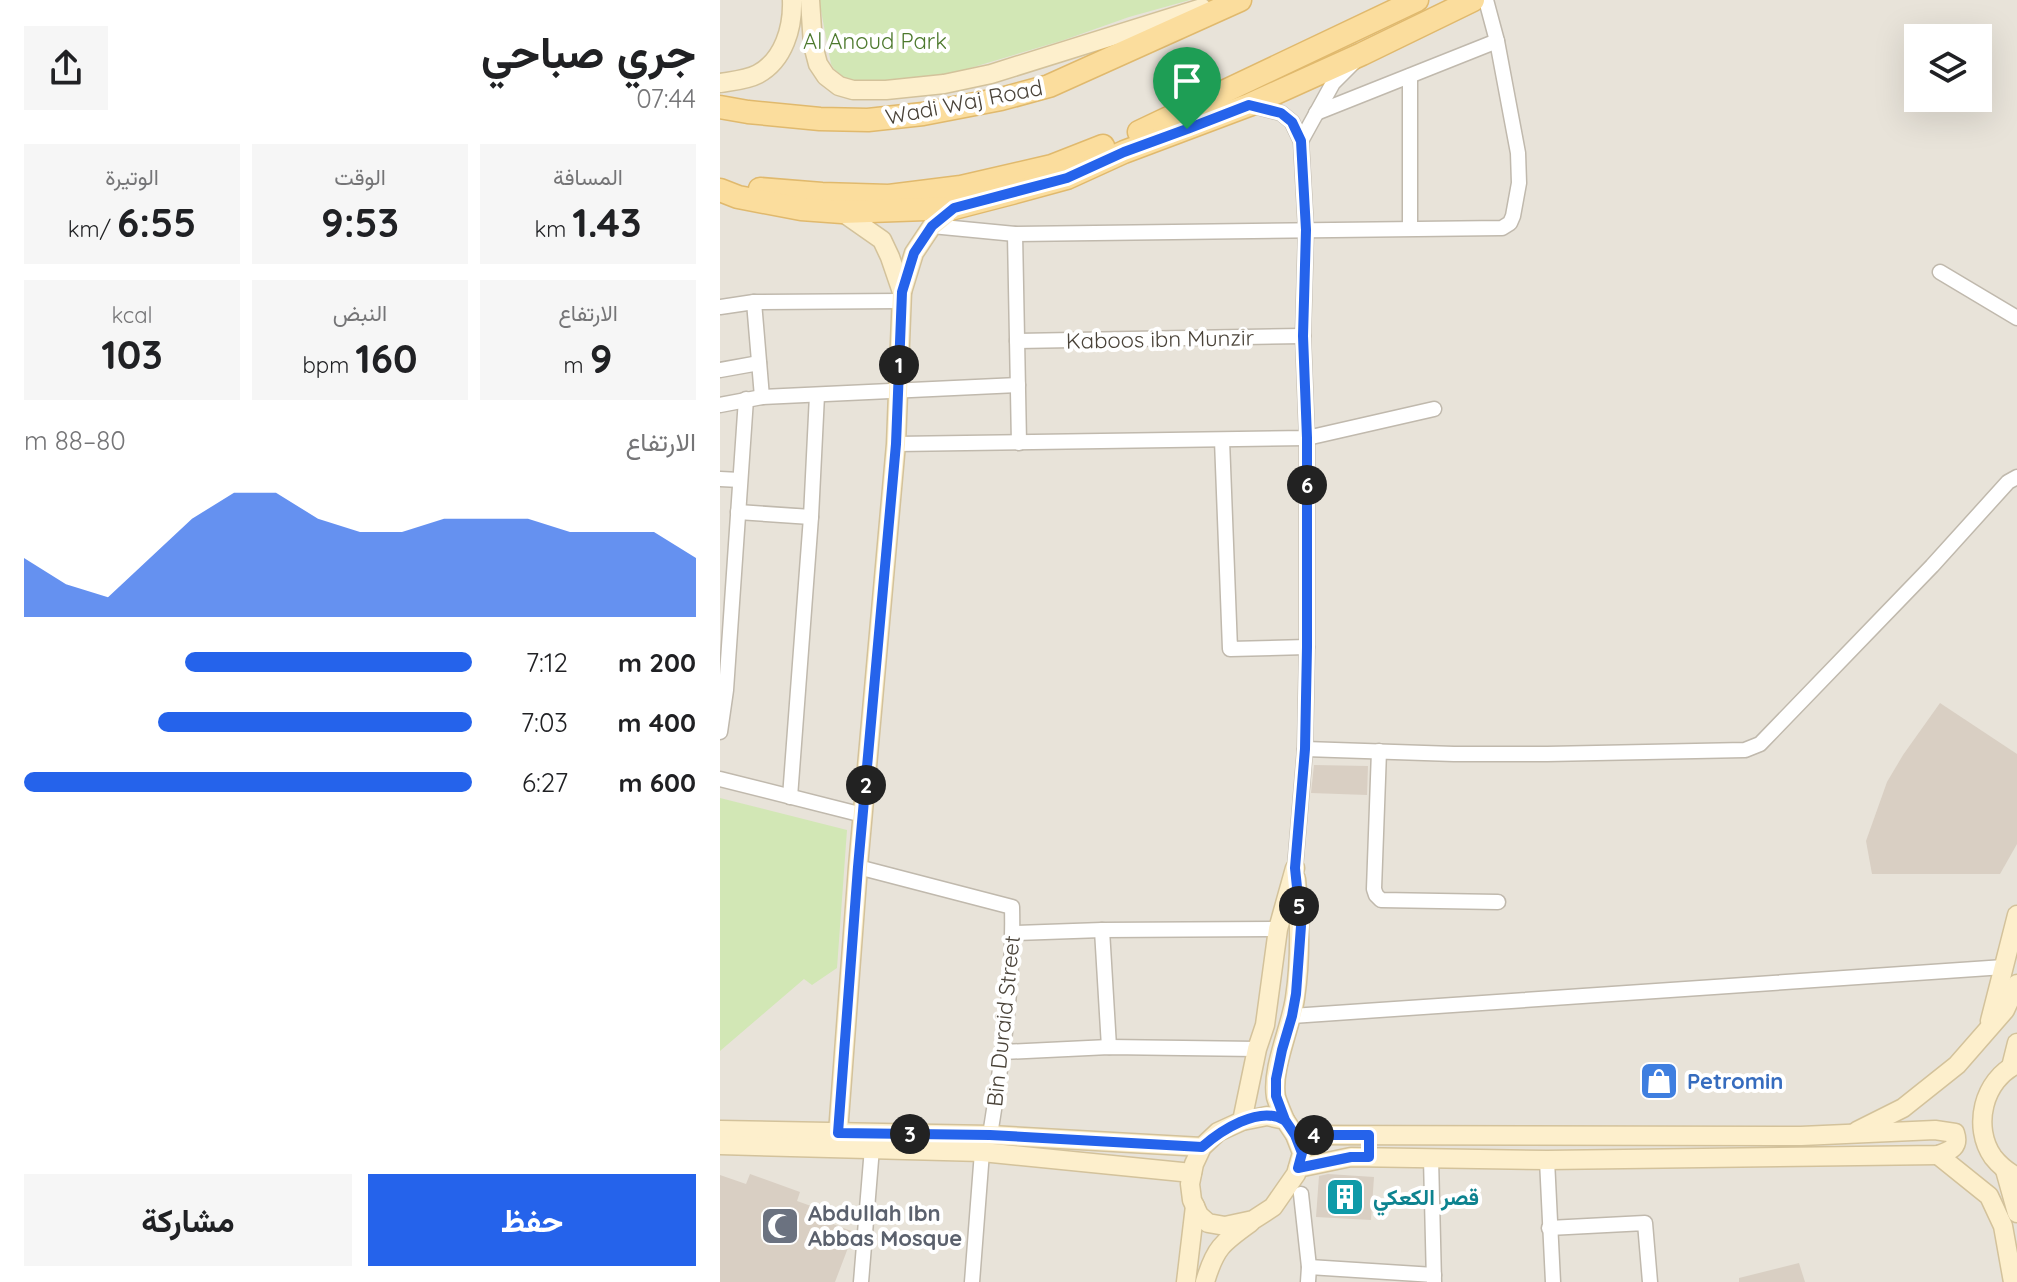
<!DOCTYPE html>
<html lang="ar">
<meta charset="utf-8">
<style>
body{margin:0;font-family:Quicksand,Vazirmatn,sans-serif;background:#f6f6f6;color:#202124;direction:rtl;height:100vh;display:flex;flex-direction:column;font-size:30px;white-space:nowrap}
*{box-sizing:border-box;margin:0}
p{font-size:26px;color:#757577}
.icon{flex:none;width:44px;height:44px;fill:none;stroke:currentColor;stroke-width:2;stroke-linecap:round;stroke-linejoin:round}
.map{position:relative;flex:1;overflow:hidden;direction:ltr}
.details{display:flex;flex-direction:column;background:#fff;width:720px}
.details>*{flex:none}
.buttons{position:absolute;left:1184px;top:24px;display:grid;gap:16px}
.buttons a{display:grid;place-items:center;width:88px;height:88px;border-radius:0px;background:#fff;box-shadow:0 8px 32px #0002;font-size:40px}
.pin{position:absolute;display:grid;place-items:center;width:68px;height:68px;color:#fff;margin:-82px -34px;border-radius:50% 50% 50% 0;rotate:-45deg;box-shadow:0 0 8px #0007}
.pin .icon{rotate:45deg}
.km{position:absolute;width:40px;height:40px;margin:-20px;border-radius:50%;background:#222;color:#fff;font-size:22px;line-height:40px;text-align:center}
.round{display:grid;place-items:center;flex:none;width:84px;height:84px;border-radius:0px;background:#f6f6f6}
.summary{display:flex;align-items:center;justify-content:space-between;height:136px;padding:0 24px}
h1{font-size:44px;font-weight:700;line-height:60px}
.stats{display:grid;grid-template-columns:repeat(3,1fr);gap:12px;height:136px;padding:8px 24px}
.stats div{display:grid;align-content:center;border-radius:0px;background:#f6f6f6;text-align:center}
.stats b{font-size:40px;font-weight:700}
.stats small{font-size:22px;font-weight:400}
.stats p{font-size:22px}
.chart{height:224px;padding:16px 24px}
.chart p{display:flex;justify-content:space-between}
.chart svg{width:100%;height:144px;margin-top:8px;fill:#2563eb;opacity:.7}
.button{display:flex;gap:16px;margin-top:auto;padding:16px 24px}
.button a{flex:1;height:92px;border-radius:0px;background:#2563eb;color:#fff;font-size:32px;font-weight:700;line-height:92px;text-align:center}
.button a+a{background:#f6f6f6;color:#202124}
ul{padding:0 24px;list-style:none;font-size:26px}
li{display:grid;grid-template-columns:128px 96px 1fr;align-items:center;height:60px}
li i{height:20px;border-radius:10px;background:#2563eb}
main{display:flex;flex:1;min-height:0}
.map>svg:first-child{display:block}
</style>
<main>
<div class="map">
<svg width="1297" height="1282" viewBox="0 0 1297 1282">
<rect width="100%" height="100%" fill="#f5f1ea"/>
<!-- residential -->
<path fill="#e8e3d9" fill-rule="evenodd" d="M0,0h1297v1282h-1297zM1198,38h60v60h-60z"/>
<!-- green -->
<g fill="#d2e7b5">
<path d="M99,0h371l-61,17 -65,23 -117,35 -43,6 -54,2 -16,-14 -3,-5z"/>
<path d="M0,798l127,32 -10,138 -25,17 -8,-6 -84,72z"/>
</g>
<!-- building -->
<g fill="#d9cfc3">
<path d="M1220,703l77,51v90l-17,30h-128l-6,-33 21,-59 16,-27z"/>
<path d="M594,765l54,1 -1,29 -56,-2z"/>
<path d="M30,1174l50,18 -3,9 31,11 -3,9 29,11 -19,50h-115v-107l26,9z"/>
<path d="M608,1174l46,3 -3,43 -55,-3 3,-41z"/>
<path d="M1079,1263l6,19h-66v-4z"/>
</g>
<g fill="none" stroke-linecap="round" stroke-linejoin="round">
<defs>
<g id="street">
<path d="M690,76v152"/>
<path d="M530,105l31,8 11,9 9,19 5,89 -3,106 4,102v209l-2,102 -10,119"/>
<path d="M596,113l181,-72"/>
<path d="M581,141l32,-58 21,-21"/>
<path d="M212,226l83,8 487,-6 8,-5 3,-7 6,-33 -1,-30 -21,-112 -11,-41"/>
<path d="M295,234l4,209"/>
<path d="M1220,272l77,46"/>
<path d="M34,302l8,95"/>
<path d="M0,307l34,-5 147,-1"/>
<path d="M297,341l286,-5"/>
<path d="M0,370l39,-7"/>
<path d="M0,405l42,-8 256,-12"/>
<path d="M502,440l8,209 77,-2"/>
<path d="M176,444l411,-6 127,-29"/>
<path d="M0,479l20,1"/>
<path d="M18,512l73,5"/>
<path d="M0,732l6,-42 20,-291"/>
<path d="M585,749l149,5h93l198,-4 15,-6 172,-178 76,-84 9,-5"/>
<path d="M659,751l-5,138 2,6 5,5 117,2"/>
<path d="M0,779l143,36"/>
<path d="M70,797l21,-280 6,-122"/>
<path d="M138,867l154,40c2,76 -10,153 -22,228"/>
<path d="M382,930l7,117"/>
<path d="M293,933l89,-3 176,-1"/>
<path d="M572,1016l712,-49"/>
<path d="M283,1052l106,-5 148,2"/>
<path d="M711,1158l3,124"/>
<path d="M827,1160l6,122"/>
<path d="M581,1194l8,73 -1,15"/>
<path d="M829,1228l96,-5 5,59"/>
<path d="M589,1267l125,8"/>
<path d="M141,1282l11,-134"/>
<path d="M252,1282l10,-130"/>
</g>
<g id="secondary">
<path d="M90,0l3,45 5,19 8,12 13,10 14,4h33l58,-6 47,-10 211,-66"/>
<path d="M0,83c12,-2 27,-3 38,-9 26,-14 35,-47 34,-74"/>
<path d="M122,212l40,28 8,17 12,35"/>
<path d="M1270,1021l27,-106"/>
<path d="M1297,1064c-34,16 -45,63 -24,93 7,9 15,15 24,20"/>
<path d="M1291,1067l6,-24"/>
<path d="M547,1116l18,4 10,15 7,18 -6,21 -23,33 -20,13 -28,6 -17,-3 -9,-8 -7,-15 -2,-16 4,-20 8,-17 16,-15 24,-11z"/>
<path d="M565,1120c-3,-7 -7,-16 -9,-23 -5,-28 15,-70 19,-99 6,-40 5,-79 1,-119"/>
<path d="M522,1121l15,-72 8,-24 13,-96 17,-61"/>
<path d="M0,1130l270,5 212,12"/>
<path d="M1137,1131l46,-23 54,-43 48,-55 12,-26"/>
<path d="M118,1133l20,-266 38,-423 6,-152 12,-39 18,-27 22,-18"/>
<path d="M575,1135l506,1 134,-6 20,3c5,15 -6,18 -17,22l-391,5 -196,-3 -53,11"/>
<path d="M0,1145l262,7 210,21"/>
<path d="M1218,1155l51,41 14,30 10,56"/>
<path d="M1285,1170l12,43"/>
<path d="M466,1282l9,-76"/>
<path d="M485,1282c10,-34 17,-39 45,-59"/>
</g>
<g id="primary">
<path d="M0,107l28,5 72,7 48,1 55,-6 78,-15 48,-13 191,-86"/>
<path d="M419,132l278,-132"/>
<path d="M40,189l62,5 67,2 72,-9 91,-21 51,-20"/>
<path d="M0,190l18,7 63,12 41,3 112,-4 58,-15 55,-15 57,-26 125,-47 113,-51 111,-54"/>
</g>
</defs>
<!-- street casing -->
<use href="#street" stroke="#c0b9ad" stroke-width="17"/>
<!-- secondary casing -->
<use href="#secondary" stroke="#d3c29b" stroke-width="21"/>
<!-- primary casing -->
<use href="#primary" stroke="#e0b96d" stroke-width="25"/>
<!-- street -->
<use href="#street" stroke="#fff" stroke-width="14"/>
<!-- secondary -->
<use href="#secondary" stroke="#fdefcc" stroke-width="18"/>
<!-- primary -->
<use href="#primary" stroke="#fbdd9d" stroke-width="22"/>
</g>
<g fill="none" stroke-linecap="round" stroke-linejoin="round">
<defs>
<path id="route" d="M467,129l-63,23 -57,26 -113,30 -22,18 -18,27 -12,39 -6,152 -38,423 -20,266 152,2 212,12c18,-16 57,-42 82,-27 4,3 8,11 11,15h74v22h-18l-53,11 4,-15 -7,-18 -10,-15 -9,-24v-17l6,-29 10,-34 4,-22 5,-68 -6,-58 10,-119 2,-102v-209l-4,-102 3,-106 -5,-89 -9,-19 -11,-9 -32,-8 -62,24"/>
</defs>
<!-- route casing -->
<use href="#route" stroke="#fff" stroke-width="16"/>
<!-- route -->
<use href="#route" stroke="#2563eb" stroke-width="10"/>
</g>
<!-- icons -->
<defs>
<symbol id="shop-square" viewBox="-11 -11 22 22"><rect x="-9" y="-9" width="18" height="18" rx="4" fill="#3f7fe0" stroke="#fff"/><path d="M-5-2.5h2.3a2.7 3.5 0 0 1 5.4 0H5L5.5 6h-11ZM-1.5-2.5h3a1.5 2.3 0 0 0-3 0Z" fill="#fff"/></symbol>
<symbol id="building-square" viewBox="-11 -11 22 22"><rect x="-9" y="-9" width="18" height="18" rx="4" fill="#0f9aa8" stroke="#fff"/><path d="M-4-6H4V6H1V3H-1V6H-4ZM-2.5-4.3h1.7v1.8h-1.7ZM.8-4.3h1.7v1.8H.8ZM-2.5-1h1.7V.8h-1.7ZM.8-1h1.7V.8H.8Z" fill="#fff"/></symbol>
<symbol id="mosque-square" viewBox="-11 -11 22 22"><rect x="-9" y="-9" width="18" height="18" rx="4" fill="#6b7280" stroke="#fff"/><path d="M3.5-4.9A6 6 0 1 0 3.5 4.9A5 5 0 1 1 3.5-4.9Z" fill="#fff"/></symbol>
</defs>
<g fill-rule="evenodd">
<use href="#shop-square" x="917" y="1059" width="44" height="44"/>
<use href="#building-square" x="603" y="1175" width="44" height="44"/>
<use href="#mosque-square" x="38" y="1204" width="44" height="44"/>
</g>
<g text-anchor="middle" stroke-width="8" stroke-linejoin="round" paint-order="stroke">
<!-- park labels -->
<g font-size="22" fill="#4d792d" stroke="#fff">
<text x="155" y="49">Al Anoud Park</text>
</g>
<!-- street labels -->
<g font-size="22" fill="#494238" stroke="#fff">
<text transform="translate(244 102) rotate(-11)" y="8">Wadi Waj Road</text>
<text transform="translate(440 339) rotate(-1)" y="8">Kaboos ibn Munzir</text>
<text transform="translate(283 1021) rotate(-84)" y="8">Bin Duraid Street</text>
</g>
<!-- shop labels -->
<g font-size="22" font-weight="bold" fill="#366cbe" stroke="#fff" text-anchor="start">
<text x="967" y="1089">Petromin</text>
</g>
<!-- culture labels -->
<g font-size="22" font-weight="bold" fill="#0d838f" stroke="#fff" text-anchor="start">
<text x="653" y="1205">قصر الكعكي</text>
</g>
<!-- worship labels -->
<g font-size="22" font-weight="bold" fill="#5b616d" stroke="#fff" text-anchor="start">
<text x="88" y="1221">Abdullah Ibn<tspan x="88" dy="25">Abbas Mosque</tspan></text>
</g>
</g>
</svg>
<div class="buttons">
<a><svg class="icon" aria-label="layers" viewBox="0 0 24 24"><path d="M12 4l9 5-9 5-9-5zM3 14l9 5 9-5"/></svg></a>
</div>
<div class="pin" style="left:467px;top:129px;background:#1e9e55"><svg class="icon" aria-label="arrive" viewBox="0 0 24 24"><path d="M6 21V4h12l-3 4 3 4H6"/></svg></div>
<b class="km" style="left:179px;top:365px">1</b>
<b class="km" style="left:146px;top:785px">2</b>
<b class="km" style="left:190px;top:1134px">3</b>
<b class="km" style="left:594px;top:1135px">4</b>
<b class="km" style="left:579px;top:906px">5</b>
<b class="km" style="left:587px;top:485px">6</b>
</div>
<section class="details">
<div class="summary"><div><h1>جري صباحي</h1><p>07:44</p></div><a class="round"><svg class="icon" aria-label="share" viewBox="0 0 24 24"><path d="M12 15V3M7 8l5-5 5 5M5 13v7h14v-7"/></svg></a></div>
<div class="stats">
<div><p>المسافة</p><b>1.43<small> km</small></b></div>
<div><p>الوقت</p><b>9:53</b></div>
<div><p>الوتيرة</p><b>6:55<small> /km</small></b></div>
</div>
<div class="stats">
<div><p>الارتفاع</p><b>9<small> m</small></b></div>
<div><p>النبض</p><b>160<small> bpm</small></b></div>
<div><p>kcal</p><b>103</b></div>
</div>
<div class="chart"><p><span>الارتفاع</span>80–88 m</p>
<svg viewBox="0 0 160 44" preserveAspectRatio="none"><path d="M0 44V26L10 34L20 38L30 26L40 14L50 6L60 6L70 14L80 18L90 18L100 14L110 14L120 14L130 18L140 18L150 18L160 26V44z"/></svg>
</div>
<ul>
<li><b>200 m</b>7:12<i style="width:64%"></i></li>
<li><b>400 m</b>7:03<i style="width:70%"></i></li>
<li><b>600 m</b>6:27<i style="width:100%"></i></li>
</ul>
<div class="button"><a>حفظ</a><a>مشاركة</a></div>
</section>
</main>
